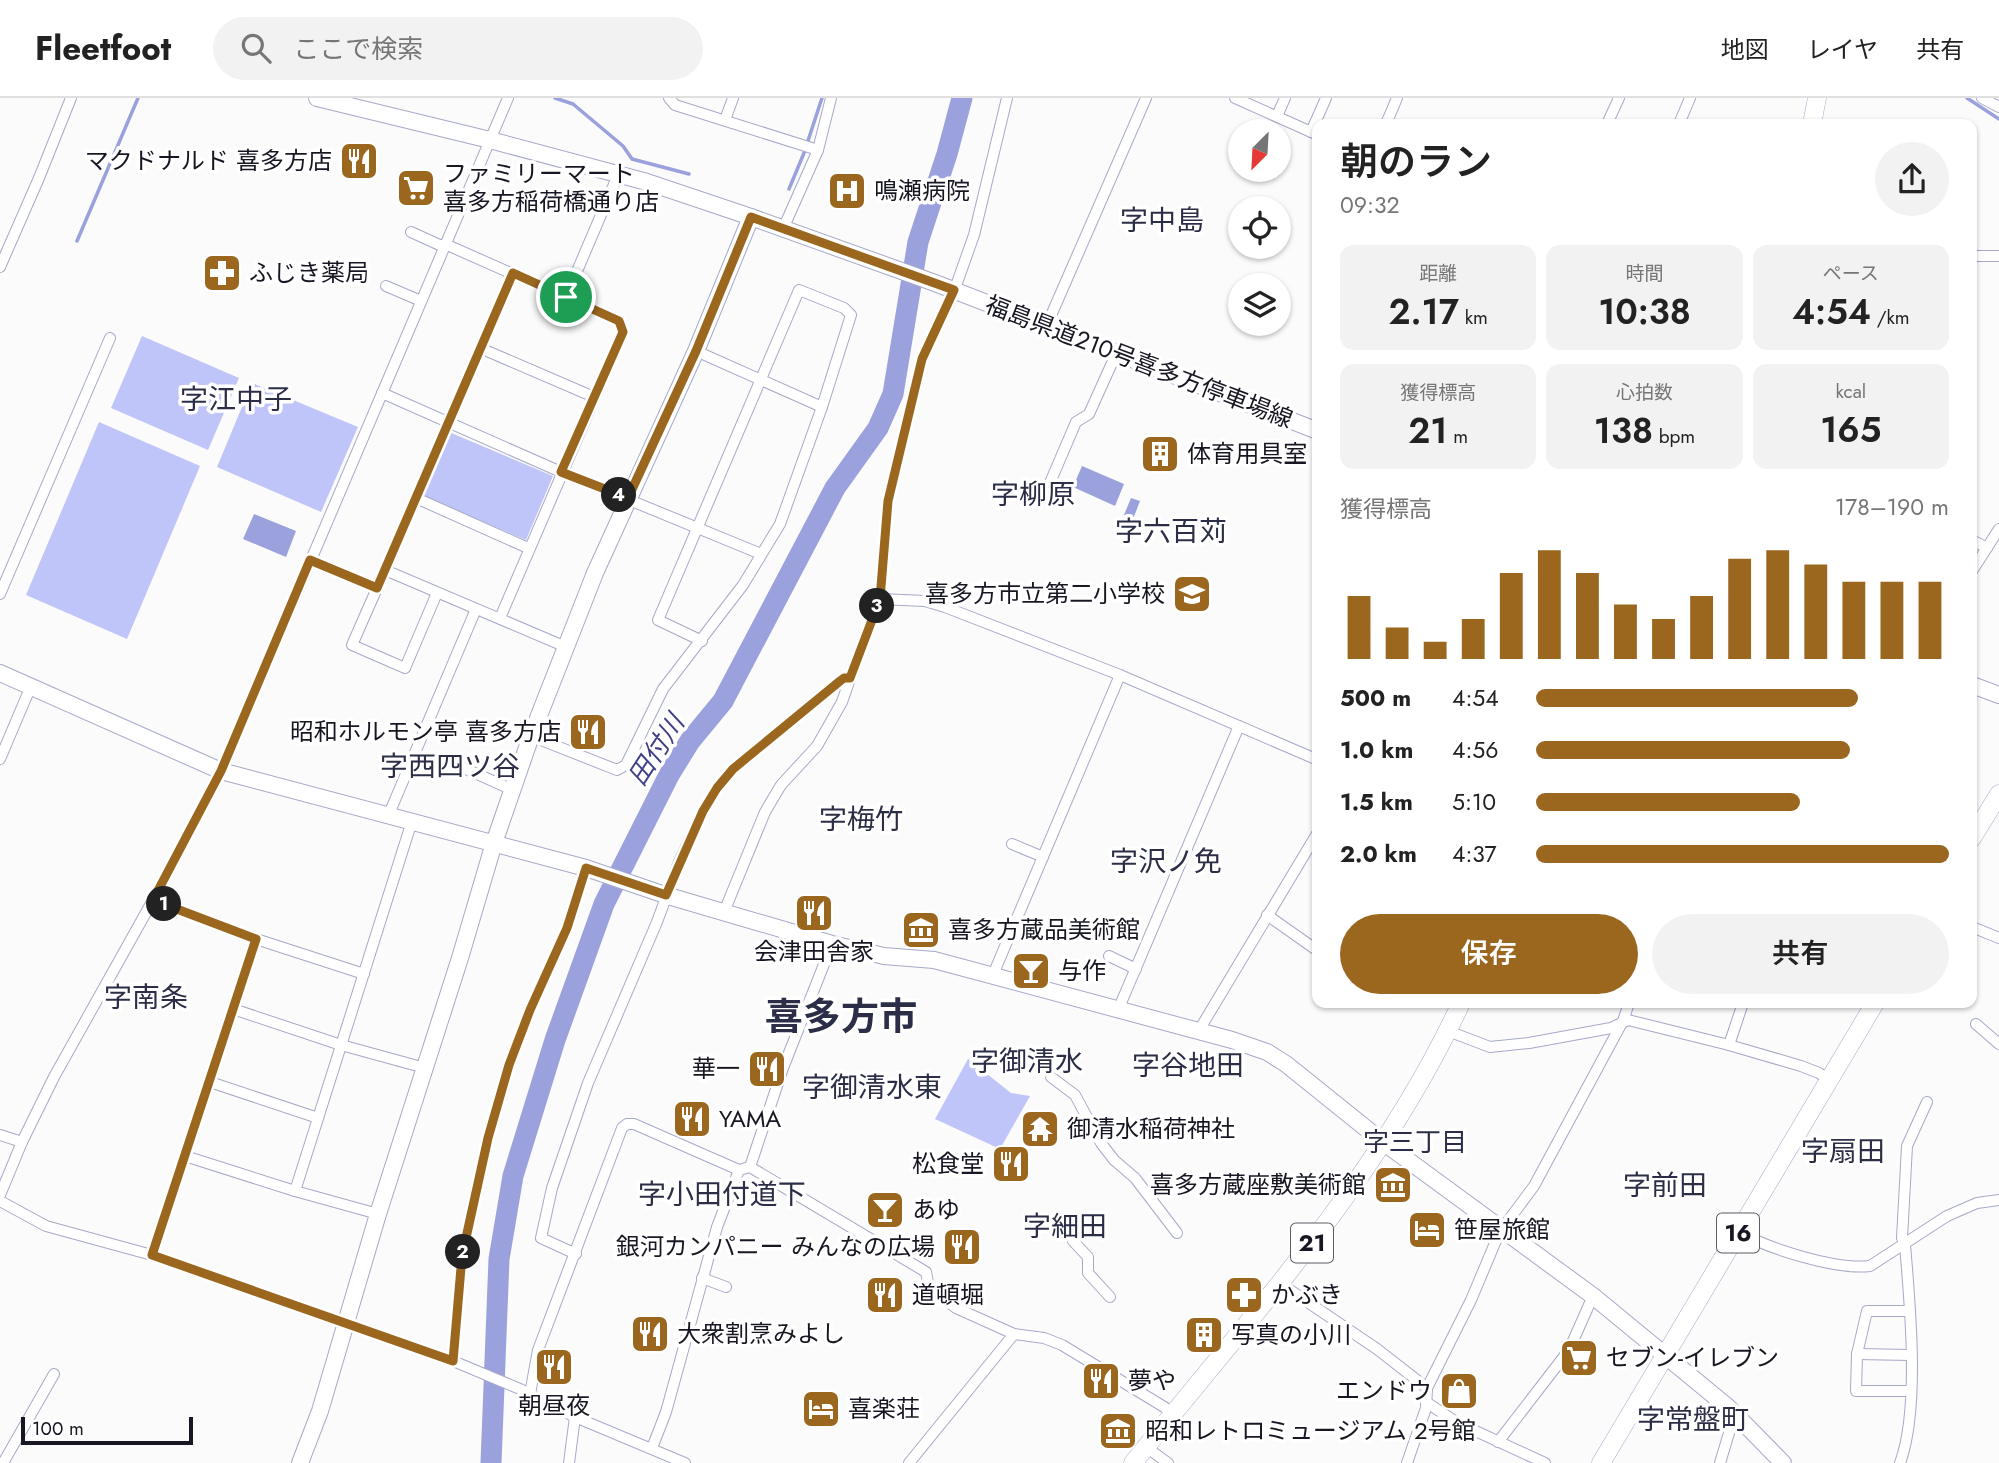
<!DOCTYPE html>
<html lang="ja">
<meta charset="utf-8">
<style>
body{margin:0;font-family:Jost,"Noto Sans JP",sans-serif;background:#f2f2f2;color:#222;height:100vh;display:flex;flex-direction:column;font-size:26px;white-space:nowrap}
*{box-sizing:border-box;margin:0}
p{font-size:23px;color:#767676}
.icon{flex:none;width:38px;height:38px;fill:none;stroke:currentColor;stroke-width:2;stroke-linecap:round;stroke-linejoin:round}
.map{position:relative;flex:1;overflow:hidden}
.side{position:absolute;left:1312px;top:21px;width:665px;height:889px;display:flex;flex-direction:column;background:#fff;border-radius:14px;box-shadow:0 2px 5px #0004}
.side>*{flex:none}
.needle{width:46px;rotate:204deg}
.buttons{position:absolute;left:1228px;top:21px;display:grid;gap:14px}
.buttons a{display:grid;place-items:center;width:63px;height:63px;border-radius:50%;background:#fff;box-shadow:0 2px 5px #0004;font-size:35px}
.scale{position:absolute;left:21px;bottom:18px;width:172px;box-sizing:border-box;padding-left:7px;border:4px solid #161722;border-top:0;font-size:19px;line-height:24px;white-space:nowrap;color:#161722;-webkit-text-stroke:5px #fff;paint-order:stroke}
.pin{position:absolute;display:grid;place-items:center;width:60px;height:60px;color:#fff;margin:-30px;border:4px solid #fff;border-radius:50%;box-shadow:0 2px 7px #0007}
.km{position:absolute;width:35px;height:35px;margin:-18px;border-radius:50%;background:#222;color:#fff;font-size:19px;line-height:35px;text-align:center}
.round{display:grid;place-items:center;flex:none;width:74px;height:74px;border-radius:37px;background:#f2f2f2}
.head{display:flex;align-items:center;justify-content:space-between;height:119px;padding:0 28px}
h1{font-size:38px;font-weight:600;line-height:52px}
.stats{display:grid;grid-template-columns:repeat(3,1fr);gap:10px;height:119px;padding:7px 28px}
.stats div{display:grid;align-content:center;border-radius:14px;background:#f2f2f2;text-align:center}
.stats b{font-size:35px;font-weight:600}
.stats small{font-size:19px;font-weight:400}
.stats p{font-size:19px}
.chart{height:196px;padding:14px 28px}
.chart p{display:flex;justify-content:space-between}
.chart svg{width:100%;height:126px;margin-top:7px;stroke:#9b661e;stroke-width:6}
.primary-button{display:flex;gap:14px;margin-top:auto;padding:14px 28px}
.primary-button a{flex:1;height:80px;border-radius:42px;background:#9b661e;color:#fff;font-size:28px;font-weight:600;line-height:80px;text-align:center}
.primary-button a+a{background:#f2f2f2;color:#222}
ul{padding:0 28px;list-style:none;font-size:23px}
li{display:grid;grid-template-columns:112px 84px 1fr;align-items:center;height:52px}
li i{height:18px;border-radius:9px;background:#9b661e}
header{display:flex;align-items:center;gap:42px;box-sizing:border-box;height:98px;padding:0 35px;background:#fff;border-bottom:2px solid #e0e0e0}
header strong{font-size:33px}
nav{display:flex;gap:38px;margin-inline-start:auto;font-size:24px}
.search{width:490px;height:63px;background:#f2f2f2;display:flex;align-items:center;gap:18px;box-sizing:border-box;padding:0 24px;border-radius:38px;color:#767676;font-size:26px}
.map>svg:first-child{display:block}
</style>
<header>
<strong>Fleetfoot</strong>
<div class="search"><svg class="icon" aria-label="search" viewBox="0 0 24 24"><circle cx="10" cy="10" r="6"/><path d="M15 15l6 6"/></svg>ここで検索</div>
<nav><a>地図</a><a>レイヤ</a><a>共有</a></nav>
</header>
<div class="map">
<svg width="1999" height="1365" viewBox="0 0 1999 1365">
<rect width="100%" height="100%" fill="#fbfbfb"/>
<!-- green -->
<g fill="#bfc5f9">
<path d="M142,238l97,42 -31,72 -97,-42z"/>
<path d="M252,285l106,44 -37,85 -104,-45z"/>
<path d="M99,324l101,44 -73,173 -101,-44z"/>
<path d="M449,334l104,44 -27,64 -104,-44z"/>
<path d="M968,961l43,34 19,3 -30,53 -65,-30z"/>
</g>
<!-- water -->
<g fill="#9ba1dd">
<path d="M1082,368l42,18 -9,22 -42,-19z"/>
<path d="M1131,400l9,3 -7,18 -9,-4z"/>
<path d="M254,416l42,17 -10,26 -43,-18z"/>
</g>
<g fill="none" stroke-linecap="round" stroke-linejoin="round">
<!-- stream -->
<g stroke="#9ba1dd" stroke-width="3.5">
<path d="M555,0l18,6 50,42 9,13 57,15"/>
<path d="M1967,0l32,21"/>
<path d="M789,91l15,-36 18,-55"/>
<path d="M77,143l61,-143"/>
</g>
<!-- river -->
<path stroke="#9ba1dd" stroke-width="21" d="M491,1365l8,-204 14,-83 42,-136 49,-136 65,-129 21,-34 33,-40 112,-213 43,-60 15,-34 25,-152 29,-88 15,-56"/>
<defs>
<g id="street">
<path d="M669,0l6,7 143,45"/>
<path d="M1235,0l83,37"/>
<path d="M1982,0l17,9"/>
<path d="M1277,18l8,-18"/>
<path d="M725,22l8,-22"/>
<path d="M1386,26l11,-26"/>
<path d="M1607,26l12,-26"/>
<path d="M1679,26l11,-26"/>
<path d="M1311,34l15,-34"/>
<path d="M783,131l35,-79 13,-52"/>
<path d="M411,134l33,15"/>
<path d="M445,146l174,77 4,11 -123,286"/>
<path d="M1972,158h27"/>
<path d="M0,169l39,-89 32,-80"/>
<path d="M513,175l-128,297 181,77"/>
<path d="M386,188l35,15"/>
<path d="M566,199l52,-122"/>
<path d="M1046,229l100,-229"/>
<path d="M480,250l114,49"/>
<path d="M382,295l179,79 200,82"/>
<path d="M1046,394l30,-70 13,-8 27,-60"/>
<path d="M416,400l112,50"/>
<path d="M1972,442l15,8"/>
<path d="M310,462l67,28"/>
<path d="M385,472l-33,75 53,23 32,-75"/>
<path d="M1972,473l27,-42"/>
<path d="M0,496l110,-256"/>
<path d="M880,501l45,2 20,6 175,68 198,85"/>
<path d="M702,543l-44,-21 141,-330 45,18 7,7 -29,92"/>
<path d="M531,638l86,34 9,-5 37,-76 80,-104 37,-61 42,-117 -126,-56"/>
<path d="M0,661l31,-73"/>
<path d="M448,663l65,29"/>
<path d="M389,716l87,-205"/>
<path d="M1012,746l31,13"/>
<path d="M724,814l41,-100 16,-27 36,-39 25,-44 8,-23"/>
<path d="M1267,817l51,36"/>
<path d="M1972,829l27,11"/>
<path d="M256,841l108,35"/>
<path d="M1109,858l27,13"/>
<path d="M992,879l128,-302"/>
<path d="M233,911l108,36 84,23"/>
<path d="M1118,912l121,-284"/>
<path d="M1976,926l23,20"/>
<path d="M1448,933l42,16 39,-4 82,-15 17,-8 101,25 72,21 18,7 10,7"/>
<path d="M1198,934l120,-200"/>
<path d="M1729,947l14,-42"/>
<path d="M1051,979l24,18 26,48 13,17 21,18 42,55"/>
<path d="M210,984l108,36"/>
<path d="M0,1037l22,7"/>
<path d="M185,1058l110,35 83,23"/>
<path d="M750,1069l33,-99 49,-124"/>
<path d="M295,1093l117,-370"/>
<path d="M0,1097l22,-53 32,-65 99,-177 68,-129 287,-673"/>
<path d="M0,1103l46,25 106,29 301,106 67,28 55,28 110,46"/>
<path d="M1082,1127l-9,16 15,16v16l22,24"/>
<path d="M1738,1133c30,18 98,39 132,35l77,-50 30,-13 22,-3"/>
<path d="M576,1156l-35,-16 11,-50 36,-105 69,-161 22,-60 24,-51 14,-23 16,-19 107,-88 4,-3 6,1 30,-80 8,-98 34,-142 30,-62 22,-62 33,-137"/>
<path d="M152,1157l104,-316 -103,-39"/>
<path d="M702,1180l24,9"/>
<path d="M1281,1186l96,65 50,39"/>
<path d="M1910,1213h-43l-10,43 -1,37h54"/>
<path d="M1857,1256l53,1"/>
<path d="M453,1263l9,-105 26,-118 21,-73 21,-55 37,-82 19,-60"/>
<path d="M530,1296l8,-44 84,-222 5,-4h7l105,46 11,-3 176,105 2,11 8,10 20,15 58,26 30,4 18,7 112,68"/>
<path d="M1426,1304l30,20 89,41"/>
<path d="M1498,1344l71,-92 24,-54"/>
<path d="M1146,1349l22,16"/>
<path d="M652,1350l14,-36 51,-185 22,-57"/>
<path d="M3,1365l51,-89"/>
<path d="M569,1365l6,-46"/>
<path d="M909,1365l105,-129"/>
<path d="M1407,1365l19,-55 1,-20 44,-88 24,-57 7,-14 32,-43 89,-165 6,-18"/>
<path d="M1720,1365l15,-50"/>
<path d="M1900,1365c20,-54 10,-159 5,-218l-3,-7 5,-92 20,-44"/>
</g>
<g id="secondary">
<path d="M317,0l173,42 157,42 104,35 184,66 383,148"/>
<path d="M0,575l221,98 365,97 79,27 167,49 52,12 50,4 298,80 35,12 19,12 97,78 210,154 136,112 54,55"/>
<path d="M1972,587l27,10"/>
<path d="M300,1365l20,-52 58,-197 82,-256 34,-115 37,-107 64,-163 101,-222 55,-134"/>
</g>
<g id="primary">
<path d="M1812,26l5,-26"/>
<path d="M1972,740l27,-44"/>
<path d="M1133,1365c118,-147 248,-287 328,-460"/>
<path d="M1601,1365l274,-460"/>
</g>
</defs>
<!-- street casing -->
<use href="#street" stroke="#a6a9c8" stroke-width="12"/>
<!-- secondary casing -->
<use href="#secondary" stroke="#a6a9c8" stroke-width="18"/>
<!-- primary casing -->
<use href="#primary" stroke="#a6a9c8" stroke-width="19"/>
<!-- street -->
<use href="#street" stroke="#fff" stroke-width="10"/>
<!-- secondary -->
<use href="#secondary" stroke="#fff" stroke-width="16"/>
<!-- primary -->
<use href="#primary" stroke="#fff" stroke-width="18"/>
</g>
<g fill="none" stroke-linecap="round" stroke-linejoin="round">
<defs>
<path id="route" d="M751,119l203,73 -32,69 -34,142 -8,98 -30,79h-6l-4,3 -107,88 -16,19 -14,23 -37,84 -80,-27 -19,60 -37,82 -21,55 -21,73 -26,118 -9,105 -301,-106 104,-316 -103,-39 68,-129 89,-211 67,28 136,-315 106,48 4,11 -62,140 67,26 68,-147z"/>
</defs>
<!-- route casing -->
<use href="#route" stroke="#fff" stroke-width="14"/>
<!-- route -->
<use href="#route" stroke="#9b661e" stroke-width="9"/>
</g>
<!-- icons -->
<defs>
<symbol id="restaurant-square" viewBox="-11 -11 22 22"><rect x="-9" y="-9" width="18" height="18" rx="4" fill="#9b661e" stroke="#fff"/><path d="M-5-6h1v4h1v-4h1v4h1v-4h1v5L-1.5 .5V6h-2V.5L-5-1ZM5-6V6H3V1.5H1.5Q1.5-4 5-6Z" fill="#fff"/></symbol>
<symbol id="supermarket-square" viewBox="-11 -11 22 22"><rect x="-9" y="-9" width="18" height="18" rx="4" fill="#9b661e" stroke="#fff"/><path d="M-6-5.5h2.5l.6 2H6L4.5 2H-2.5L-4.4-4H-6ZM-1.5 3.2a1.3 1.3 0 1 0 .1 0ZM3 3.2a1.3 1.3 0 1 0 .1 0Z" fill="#fff"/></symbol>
<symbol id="hospital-square" viewBox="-11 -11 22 22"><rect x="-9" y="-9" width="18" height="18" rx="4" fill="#9b661e" stroke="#fff"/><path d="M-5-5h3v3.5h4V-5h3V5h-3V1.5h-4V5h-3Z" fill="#fff"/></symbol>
<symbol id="pharmacy-square" viewBox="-11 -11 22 22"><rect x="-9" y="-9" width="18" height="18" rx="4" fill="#9b661e" stroke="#fff"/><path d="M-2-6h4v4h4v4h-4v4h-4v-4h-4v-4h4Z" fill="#fff"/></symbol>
<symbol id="building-square" viewBox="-11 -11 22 22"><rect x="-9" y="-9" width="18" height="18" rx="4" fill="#9b661e" stroke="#fff"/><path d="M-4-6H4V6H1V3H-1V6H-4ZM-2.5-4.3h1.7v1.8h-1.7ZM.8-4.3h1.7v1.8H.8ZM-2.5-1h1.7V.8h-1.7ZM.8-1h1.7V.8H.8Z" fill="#fff"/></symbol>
<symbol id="school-square" viewBox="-11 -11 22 22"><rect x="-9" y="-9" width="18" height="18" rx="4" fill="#9b661e" stroke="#fff"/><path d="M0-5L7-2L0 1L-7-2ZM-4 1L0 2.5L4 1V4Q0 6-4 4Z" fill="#fff"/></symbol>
<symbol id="museum-square" viewBox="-11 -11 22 22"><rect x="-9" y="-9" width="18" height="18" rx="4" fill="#9b661e" stroke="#fff"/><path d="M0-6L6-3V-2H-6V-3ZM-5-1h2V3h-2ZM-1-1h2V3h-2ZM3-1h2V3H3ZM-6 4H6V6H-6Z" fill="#fff"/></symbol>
<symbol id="bar-square" viewBox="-11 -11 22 22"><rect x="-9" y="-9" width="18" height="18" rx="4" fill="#9b661e" stroke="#fff"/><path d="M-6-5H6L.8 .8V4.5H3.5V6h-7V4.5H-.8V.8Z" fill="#fff"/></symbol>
<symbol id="temple-square" viewBox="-11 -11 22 22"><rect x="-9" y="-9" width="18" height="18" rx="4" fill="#9b661e" stroke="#fff"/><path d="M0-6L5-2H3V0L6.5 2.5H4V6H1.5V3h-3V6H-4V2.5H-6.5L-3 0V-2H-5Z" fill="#fff"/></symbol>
<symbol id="hotel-square" viewBox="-11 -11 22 22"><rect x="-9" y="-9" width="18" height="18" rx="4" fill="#9b661e" stroke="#fff"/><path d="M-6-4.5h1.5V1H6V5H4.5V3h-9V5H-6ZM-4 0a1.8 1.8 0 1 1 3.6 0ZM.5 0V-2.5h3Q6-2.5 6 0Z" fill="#fff"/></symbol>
<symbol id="shop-square" viewBox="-11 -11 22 22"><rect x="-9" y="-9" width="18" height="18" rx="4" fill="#9b661e" stroke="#fff"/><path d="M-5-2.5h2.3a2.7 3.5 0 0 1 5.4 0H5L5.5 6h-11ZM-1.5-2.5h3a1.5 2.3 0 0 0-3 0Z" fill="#fff"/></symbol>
</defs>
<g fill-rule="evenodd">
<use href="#restaurant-square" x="337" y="41" width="44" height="44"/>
<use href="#supermarket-square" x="394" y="68" width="44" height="44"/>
<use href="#hospital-square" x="825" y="71" width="44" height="44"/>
<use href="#pharmacy-square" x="200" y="153" width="44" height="44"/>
<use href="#building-square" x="1138" y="334" width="44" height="44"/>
<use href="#school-square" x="1170" y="474" width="44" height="44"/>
<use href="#restaurant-square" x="566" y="612" width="44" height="44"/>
<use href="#restaurant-square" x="792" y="793" width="44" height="44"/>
<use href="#museum-square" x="899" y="810" width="44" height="44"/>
<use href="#bar-square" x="1009" y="851" width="44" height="44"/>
<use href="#restaurant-square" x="745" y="949" width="44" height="44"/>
<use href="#restaurant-square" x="670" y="999" width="44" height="44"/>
<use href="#temple-square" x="1018" y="1009" width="44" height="44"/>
<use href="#restaurant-square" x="989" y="1044" width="44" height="44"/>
<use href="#museum-square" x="1371" y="1065" width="44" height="44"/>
<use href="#bar-square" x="863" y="1090" width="44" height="44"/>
<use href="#hotel-square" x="1405" y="1110" width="44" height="44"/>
<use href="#restaurant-square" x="940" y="1127" width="44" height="44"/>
<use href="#restaurant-square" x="863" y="1175" width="44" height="44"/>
<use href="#pharmacy-square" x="1222" y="1175" width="44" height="44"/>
<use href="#restaurant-square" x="628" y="1214" width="44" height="44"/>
<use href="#building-square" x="1182" y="1215" width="44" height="44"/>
<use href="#supermarket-square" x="1557" y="1238" width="44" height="44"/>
<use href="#restaurant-square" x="532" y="1247" width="44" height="44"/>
<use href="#restaurant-square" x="1079" y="1261" width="44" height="44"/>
<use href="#shop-square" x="1437" y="1271" width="44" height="44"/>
<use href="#hotel-square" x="799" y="1289" width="44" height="44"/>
<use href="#museum-square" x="1096" y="1311" width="44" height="44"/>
</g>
<g text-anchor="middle" stroke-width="7" stroke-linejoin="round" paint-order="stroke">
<!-- shield labels -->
<g fill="#fff" stroke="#5c5d64" stroke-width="2">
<rect x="1717" y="1115.5" width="42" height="39" rx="5"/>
<rect x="1291" y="1125.5" width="42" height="39" rx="5"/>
</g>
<g font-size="23" font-weight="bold" fill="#161722">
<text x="1738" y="1143">16</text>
<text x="1312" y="1153">21</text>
</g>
<!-- poi labels -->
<g font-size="24" fill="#161722" stroke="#fff" text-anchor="start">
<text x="332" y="71" text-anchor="end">マクドナルド 喜多方店</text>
<text x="443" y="84">ファミリーマート<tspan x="443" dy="28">喜多方稲荷橋通り店</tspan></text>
<text x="874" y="101">鳴瀬病院</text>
<text x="249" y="183">ふじき薬局</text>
<text x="1187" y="364">体育用具室</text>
<text x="1165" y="504" text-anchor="end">喜多方市立第二小学校</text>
<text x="561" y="642" text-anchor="end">昭和ホルモン亭 喜多方店</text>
<text x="948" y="840">喜多方蔵品美術館</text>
<text x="814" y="862" text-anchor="middle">会津田舎家</text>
<text x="1058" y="881">与作</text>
<text x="740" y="979" text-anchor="end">華一</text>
<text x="719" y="1029">YAMA</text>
<text x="1067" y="1039">御清水稲荷神社</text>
<text x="984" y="1074" text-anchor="end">松食堂</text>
<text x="1366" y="1095" text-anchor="end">喜多方蔵座敷美術館</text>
<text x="912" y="1120">あゆ</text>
<text x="1454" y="1140">笹屋旅館</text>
<text x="935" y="1157" text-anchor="end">銀河カンパニー みんなの広場</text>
<text x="912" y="1205">道頓堀</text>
<text x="1271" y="1205">かぶき</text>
<text x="677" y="1244">大衆割烹みよし</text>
<text x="1231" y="1245">写真の小川</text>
<text x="1606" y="1268">セブン-イレブン</text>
<text x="1128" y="1291">夢や</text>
<text x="1432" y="1301" text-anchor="end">エンドウ</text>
<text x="554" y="1316" text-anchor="middle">朝昼夜</text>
<text x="848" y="1319">喜楽荘</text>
<text x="1145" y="1341">昭和レトロミュージアム 2号館</text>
</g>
<!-- street labels -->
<g font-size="24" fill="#161722" stroke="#fff">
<text transform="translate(1139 264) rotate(21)" y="8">福島県道210号喜多方停車場線</text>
</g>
<!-- water labels -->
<g font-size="26" font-style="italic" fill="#404089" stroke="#fff">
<text transform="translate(656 652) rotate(-57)" y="9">田付川</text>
</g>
<!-- neighbourhood labels -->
<g font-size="26" fill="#2c2e47" stroke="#fff">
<text x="1415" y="1053">字三丁目</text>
</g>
<!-- quarter labels -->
<g font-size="28" fill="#2c2e47" stroke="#fff">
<text x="1162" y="132">字中島</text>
<text x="236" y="311">字江中子</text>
<text x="1033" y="406">字柳原</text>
<text x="1171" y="443">字六百苅</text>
<text x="450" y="678">字西四ツ谷</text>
<text x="861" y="731">字梅竹</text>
<text x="1166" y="773">字沢ノ免</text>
<text x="146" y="909">字南条</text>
<text x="1027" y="973">字御清水</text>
<text x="1188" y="977">字谷地田</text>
<text x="872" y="999">字御清水東</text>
<text x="1843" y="1063">字扇田</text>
<text x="1665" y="1097">字前田</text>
<text x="722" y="1106">字小田付道下</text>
<text x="1065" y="1138">字細田</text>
<text x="1693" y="1331">字常盤町</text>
</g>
<!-- town labels -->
<g font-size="38" font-weight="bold" fill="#2c2e47" stroke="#fff">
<text x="841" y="932">喜多方市</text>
</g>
</g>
</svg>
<div class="buttons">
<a><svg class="needle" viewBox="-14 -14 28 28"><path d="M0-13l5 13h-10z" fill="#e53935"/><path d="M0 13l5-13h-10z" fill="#767676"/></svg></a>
<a><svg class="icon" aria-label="locate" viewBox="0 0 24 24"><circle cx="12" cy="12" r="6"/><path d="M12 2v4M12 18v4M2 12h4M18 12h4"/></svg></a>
<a><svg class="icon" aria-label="layers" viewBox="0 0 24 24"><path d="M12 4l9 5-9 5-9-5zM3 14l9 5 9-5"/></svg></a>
</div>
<div class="scale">100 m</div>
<div class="pin" style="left:566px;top:199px;background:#1e9e55"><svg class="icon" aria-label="arrive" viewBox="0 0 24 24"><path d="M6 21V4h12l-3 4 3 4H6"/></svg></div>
<b class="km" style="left:164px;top:806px">1</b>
<b class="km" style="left:463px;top:1154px">2</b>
<b class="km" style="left:877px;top:508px">3</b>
<b class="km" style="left:619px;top:397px">4</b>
<section class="side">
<div class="head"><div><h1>朝のラン</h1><p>09:32</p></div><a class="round"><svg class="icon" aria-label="share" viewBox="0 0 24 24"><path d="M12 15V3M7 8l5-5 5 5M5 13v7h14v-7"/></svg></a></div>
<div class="stats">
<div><p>距離</p><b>2.17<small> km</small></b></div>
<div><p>時間</p><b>10:38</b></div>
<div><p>ペース</p><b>4:54<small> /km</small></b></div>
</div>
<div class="stats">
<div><p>獲得標高</p><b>21<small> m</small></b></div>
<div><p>心拍数</p><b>138<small> bpm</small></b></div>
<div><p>kcal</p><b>165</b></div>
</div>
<div class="chart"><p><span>獲得標高</span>178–190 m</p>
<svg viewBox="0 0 160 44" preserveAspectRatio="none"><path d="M5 44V22M15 44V33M25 44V38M35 44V30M45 44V14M55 44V6M65 44V14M75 44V25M85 44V30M95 44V22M105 44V9M115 44V6M125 44V11M135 44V17M145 44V17M155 44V17"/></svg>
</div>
<ul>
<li><b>500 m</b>4:54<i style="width:78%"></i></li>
<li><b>1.0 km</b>4:56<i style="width:76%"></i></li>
<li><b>1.5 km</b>5:10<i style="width:64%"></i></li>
<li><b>2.0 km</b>4:37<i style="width:100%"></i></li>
</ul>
<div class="primary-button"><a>保存</a><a>共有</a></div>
</section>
</div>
